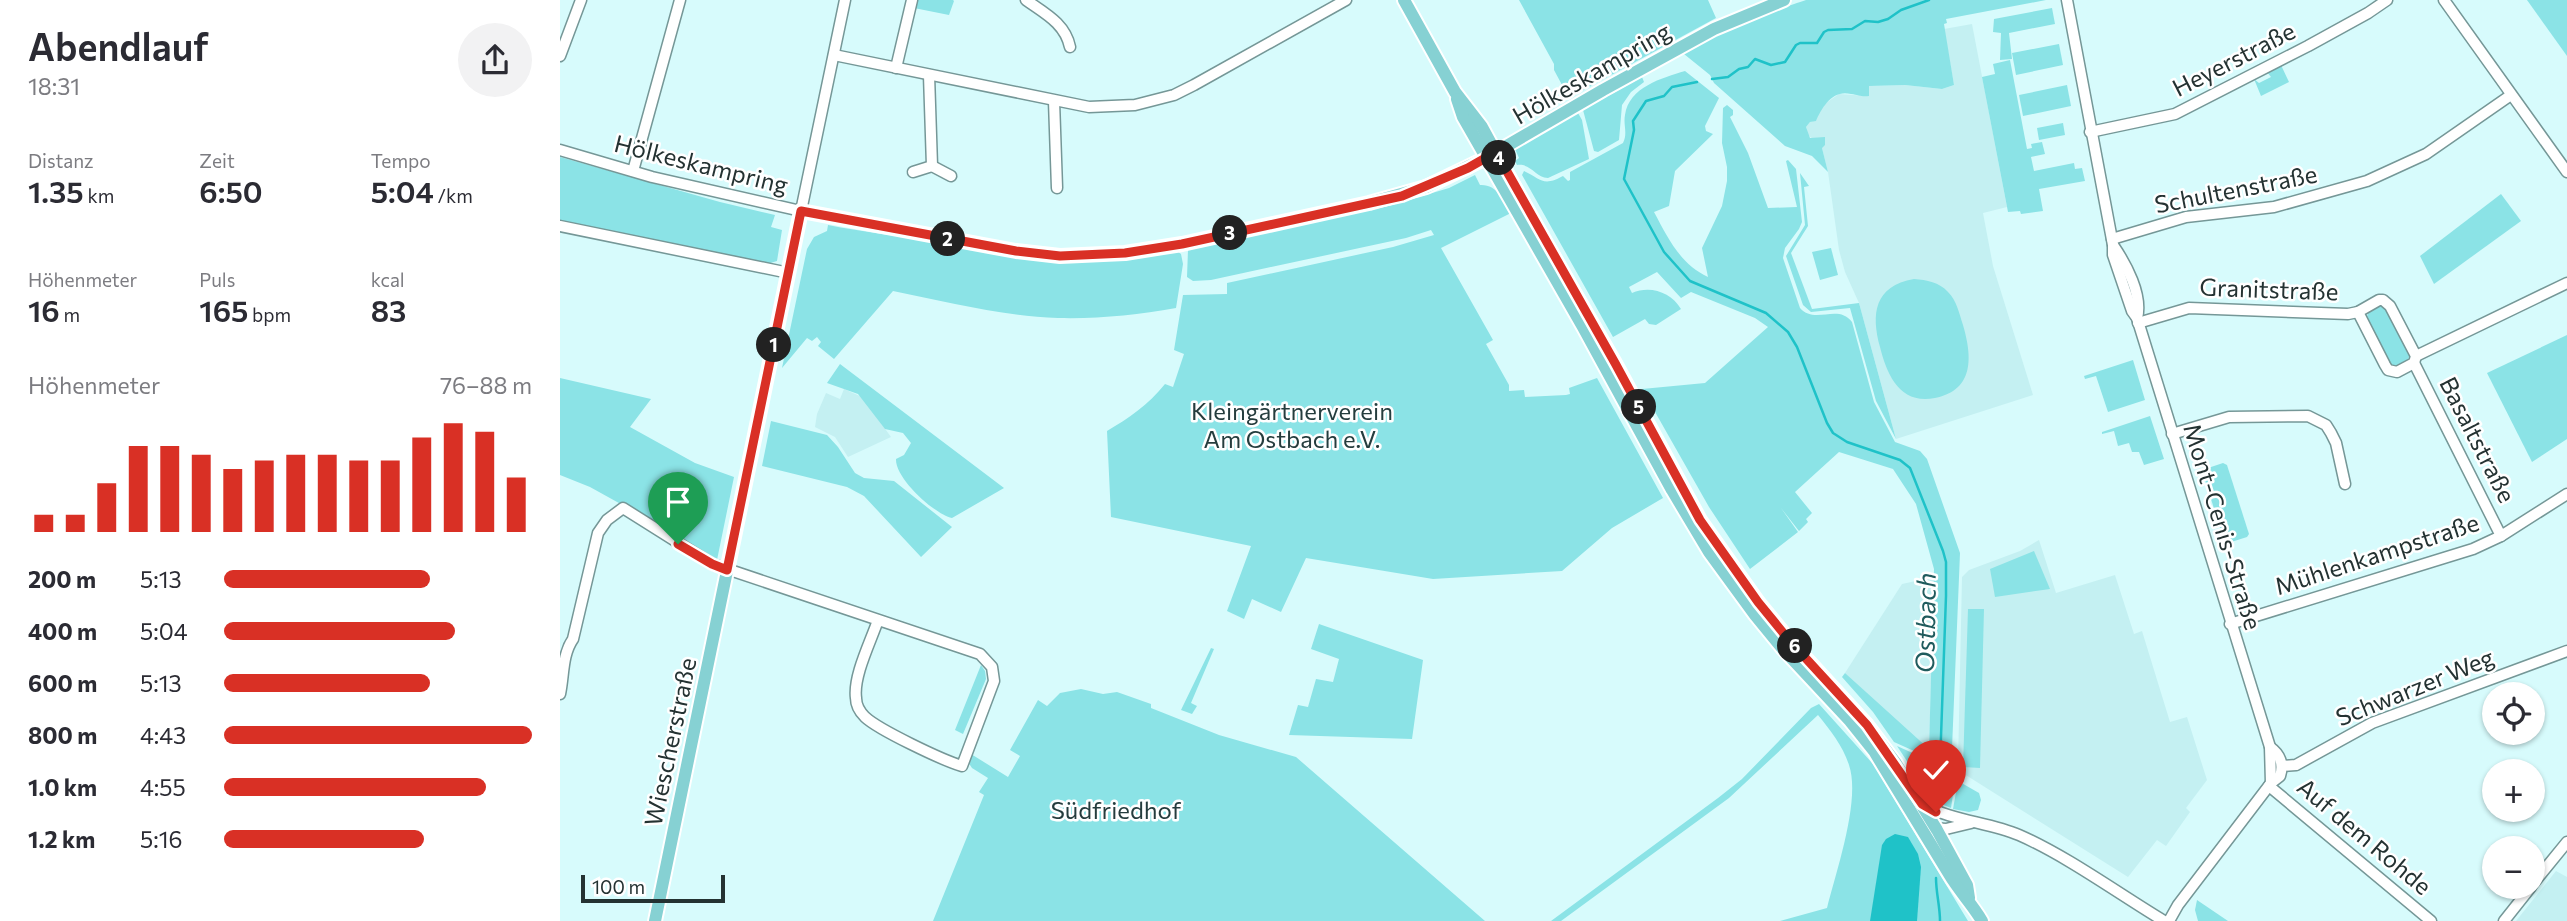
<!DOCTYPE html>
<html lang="de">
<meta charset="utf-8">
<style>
body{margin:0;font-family:Commissioner,sans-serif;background:#f2f2f3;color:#2b2b33;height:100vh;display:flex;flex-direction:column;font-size:26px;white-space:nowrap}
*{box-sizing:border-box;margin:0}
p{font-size:23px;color:#7c7c81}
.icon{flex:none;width:38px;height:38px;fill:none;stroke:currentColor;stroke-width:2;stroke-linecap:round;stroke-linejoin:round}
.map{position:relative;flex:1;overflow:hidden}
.drawer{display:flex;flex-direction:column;background:#fff;width:560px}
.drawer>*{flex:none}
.buttons{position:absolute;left:1922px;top:682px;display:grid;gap:14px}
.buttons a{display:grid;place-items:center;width:63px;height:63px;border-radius:50%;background:#fff;box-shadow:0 2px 5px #0004;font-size:35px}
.scale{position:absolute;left:21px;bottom:18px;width:144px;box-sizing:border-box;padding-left:7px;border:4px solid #243232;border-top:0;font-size:19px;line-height:24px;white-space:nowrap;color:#243232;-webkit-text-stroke:5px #fff;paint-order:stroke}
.pin{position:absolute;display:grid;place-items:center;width:60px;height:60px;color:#fff;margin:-72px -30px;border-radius:50% 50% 50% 0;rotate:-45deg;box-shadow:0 0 7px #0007}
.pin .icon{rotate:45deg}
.km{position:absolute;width:35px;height:35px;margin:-18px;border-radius:50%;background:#222;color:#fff;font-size:19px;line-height:35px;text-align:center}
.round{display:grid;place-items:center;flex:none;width:74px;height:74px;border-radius:37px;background:#f2f2f3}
.overview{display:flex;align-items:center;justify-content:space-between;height:119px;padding:0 28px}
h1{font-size:38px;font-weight:600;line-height:52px}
.metrics{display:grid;grid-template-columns:repeat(3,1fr);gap:10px;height:119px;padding:7px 28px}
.metrics div{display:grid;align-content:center}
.metrics b{font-size:30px;font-weight:600}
.metrics small{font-size:19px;font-weight:400}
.metrics p{font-size:19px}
.chart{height:196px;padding:14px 28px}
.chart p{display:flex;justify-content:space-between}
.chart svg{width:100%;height:126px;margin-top:7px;stroke:#d93025;stroke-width:6}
ul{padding:0 28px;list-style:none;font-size:23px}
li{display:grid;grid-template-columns:112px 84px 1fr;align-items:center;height:52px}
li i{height:18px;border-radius:9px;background:#d93025}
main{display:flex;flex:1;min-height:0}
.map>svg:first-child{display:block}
</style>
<main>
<section class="drawer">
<div class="overview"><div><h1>Abendlauf</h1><p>18:31</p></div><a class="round"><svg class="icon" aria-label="share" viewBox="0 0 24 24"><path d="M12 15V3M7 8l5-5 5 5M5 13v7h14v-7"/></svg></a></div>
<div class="metrics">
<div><p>Distanz</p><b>1.35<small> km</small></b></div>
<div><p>Zeit</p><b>6:50</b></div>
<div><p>Tempo</p><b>5:04<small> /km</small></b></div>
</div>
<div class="metrics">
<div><p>Höhenmeter</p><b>16<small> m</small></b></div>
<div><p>Puls</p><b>165<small> bpm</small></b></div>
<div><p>kcal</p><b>83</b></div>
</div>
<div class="chart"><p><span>Höhenmeter</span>76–88 m</p>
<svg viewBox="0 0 160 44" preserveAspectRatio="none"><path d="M5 44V38M15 44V38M25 44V27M35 44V14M45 44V14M55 44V17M65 44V22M75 44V19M85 44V17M95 44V17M105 44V19M115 44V19M125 44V11M135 44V6M145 44V9M155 44V25"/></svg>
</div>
<ul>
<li><b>200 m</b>5:13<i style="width:67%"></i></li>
<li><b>400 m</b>5:04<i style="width:75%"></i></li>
<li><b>600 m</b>5:13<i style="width:67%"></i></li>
<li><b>800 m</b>4:43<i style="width:100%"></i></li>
<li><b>1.0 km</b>4:55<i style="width:85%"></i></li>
<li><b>1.2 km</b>5:16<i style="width:65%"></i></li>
</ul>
</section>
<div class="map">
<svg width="2007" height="921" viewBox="0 0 2007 921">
<rect width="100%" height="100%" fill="#d7fbfc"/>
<!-- built -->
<g fill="#c4f0f2">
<path d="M1412,24l35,183 -24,6 10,53 40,129 -137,44 -37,-136 -14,-31 -6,-22 -11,-78 -6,-24 -3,-9h-6l-5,-4 -2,-8 4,-5 6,-2 7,-15 16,-11 29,2 1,-10 36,-1 37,4 12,-4 -10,-56z"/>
<path d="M284,389l18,8 29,40 -43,20 -13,-20 -20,-10 2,-13 9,-21 14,6z"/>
<path d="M1479,540l17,53 59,-18 19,59 8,-3 28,91 17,-5 20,63 -21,28 4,4 -24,34 -9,-6 -29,37 -167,-105 -3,-7 4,-188 7,-7 51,-19z"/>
<path d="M1374,577l-5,174 -84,-78 57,-89z"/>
<path d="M1996,871l11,6v44h-51z"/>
</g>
<!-- green -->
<g fill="#8be3e6">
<path d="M358,0h35l1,1 -5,14 -35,-7z"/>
<path d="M959,0h189l8,18 -147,80 -15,-28v-6z"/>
<path d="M1246,0h240l-100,19 1,4 -3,1 10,61 -12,4 -37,-4 -36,1v10c-8,1 -10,-1 -18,-2 -18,-5 -29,13 -35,27l-6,1 -4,5 4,11 15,-1v8l-3,3 6,24 -16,-16 -27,-10 -71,-63 -4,-8 -26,-21c20,-21 93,-44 122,-54z"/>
<path d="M1967,0h40v56z"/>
<path d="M1492,8l3,16 -46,9 3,26 -12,1 1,-27 -8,-1 1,-13z"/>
<path d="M1499,44l4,21 -47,10 -4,-22z"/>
<path d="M1450,60l17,89 5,-1 -1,-4 11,-2 3,12 -14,3 3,14 40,-8 1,6 7,-1 3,13 -46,8 4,22 -22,3 -1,-3 -12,1 -26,-135 13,-3 -2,-10z"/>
<path d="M1721,65l8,17 -28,14 -7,-17 5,4 12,-6 -4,-5z"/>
<path d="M1125,71l34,27 -14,28 1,5 7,3 -38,37 -6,35 -15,6c14,26 26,52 54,65l-6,-29 20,-42 5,-25v-14l-5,-24 1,-35 4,-3 6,5v5l-3,2 18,36 20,55 29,-1 -11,-46 2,-1 8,9 6,53 -3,7 -14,19 -2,10 17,50c15,17 38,-5 52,14l22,80 21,40 25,9 7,8 33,94 -9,220 -28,-18 -29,-13 -21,-30 -31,-35 3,-4 84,76 5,-180 -18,-65 -23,-35 -54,-17 -44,40 17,21 -6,6 2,3 -9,9 -18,-23 17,24 -48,37 -41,-62 -67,-118 63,-6 63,-56 -13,-9 -64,-26 -10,6 -24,-26 -28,15 3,6c18,-8 39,-1 49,16l-25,16 -7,-1 -4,-5 -32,18 -91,-162 2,-4c17,8 19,16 39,5l5,5 2,-1v-8l53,-29c5,-10 0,-18 2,-28 4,-28 37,-37 60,-44z"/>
<path d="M1082,77l2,5 -13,10 -9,13 -3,35 -21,12 -4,-1 -11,-41z"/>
<path d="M1507,85l4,21 -48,10 -4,-21z"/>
<path d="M1018,113l4,7 7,39 -41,19c-13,-1 -17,-15 -31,-13l-2,-4 4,-3 -4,-9z"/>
<path d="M1503,123l2,12 -26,5 -2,-12z"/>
<path d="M0,157l160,45 55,13 -4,12 11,3 -5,31 -10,3 -207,-43z"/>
<path d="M1240,173l9,13 -5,1 4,39 -17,27 21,56 47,-6 37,136 -20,-38 -26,-93 -39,4 -8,-7 -17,-49 19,-31z"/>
<path d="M915,175l5,10c17,-1 23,15 31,28l-70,35 52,92 -7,4 23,41v6l15,-1 1,7 41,-2 4,-1 -1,-6 28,-10 66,120 -51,30 -50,43 -129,8 -127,-21 -25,54 -29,-13 -8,20 -17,-8 24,-65 -140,-29 -4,-86c22,-13 41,-26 58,-47l8,3 11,-33 -10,-4 9,-55 44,-1v-11l166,-36 41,-12 -3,-5 -25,8 -195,42 -18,1 -6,-4 1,-27 204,-45 57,-17z"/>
<path d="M1941,194l20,27 -87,63 -14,-28z"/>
<path d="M268,225c34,7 67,10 100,16 30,5 59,13 89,17 54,7 107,3 160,-7l4,3 2,10 -7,44c-39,7 -78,11 -118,10 -56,-2 -111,-16 -165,-27l-59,68 -16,-13 3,-4 -4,-5 -5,4 -5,-3 -25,30 25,-119 7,-12 13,-6z"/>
<path d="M1271,248l7,27 -18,5 -8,-28z"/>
<path d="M1354,279c13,1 25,3 34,13 9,9 11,21 15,33 9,31 12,65 -28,73 -35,7 -48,-23 -55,-51 -9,-33 -6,-61 34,-68z"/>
<path d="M1819,306l8,2 23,44 -2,9 -9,6 -7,-1 -9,-11 -17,-36 3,-8z"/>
<path d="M2007,335v104l-35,23 -45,-89z"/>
<path d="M1573,360l12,40 -37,12 -12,-36 -11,3 -1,-3z"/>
<path d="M280,364l164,124 -52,30c-18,-4 -57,-40 -56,-59l8,-4 7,-12 -8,-10 -18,-4 -27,-35 -31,-11z"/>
<path d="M0,378l91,21 -21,28 65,36 39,14 -17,83 -5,-1 -31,-17 -8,-9 -83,-46 -30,-12z"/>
<path d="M1590,416l14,43 -20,6 -5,-13h-7l-3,-9 -11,3 -4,-15 -12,3v-2z"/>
<path d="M211,421l56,14 11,12 17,26 9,5 30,3 58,46 -31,30 -57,-61 -17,-9 -85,-21z"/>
<path d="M1663,463l4,2 22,69 -2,3 -22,7 -23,-74z"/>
<path d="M1474,551l16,38 -55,8 -5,-28z"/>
<path d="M1408,609h16l-4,159 -17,-1z"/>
<path d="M759,624l104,36 -11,79 -123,-4 9,-30 10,2 8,-28 17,3 6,-23 -28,-10z"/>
<path d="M651,648l3,1 -23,54 6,3 -5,8 -11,-4z"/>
<path d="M421,665l4,6 1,8 -23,55 -8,-4z"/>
<path d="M521,689l22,5 14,-2 34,12v4l68,27 77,22 189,164h-552l51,-126 -5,-3 9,-14 -16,-10 -4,-6 3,-8 37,23 12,-21 -10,-6 28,-50 9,6 13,-13z"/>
<path d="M1259,704l54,60 95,157h-188l47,-13c9,-36 34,-108 22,-143 -6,-19 -19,-35 -31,-50l-89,83 -168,123h-10l167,-123 24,-19 69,-71z"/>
<path d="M1337,746l29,13 25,18 -27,10z"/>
<path d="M1392,780l3,1 -4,27 -17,-7 -9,-12z"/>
<path d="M1398,781l21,12 2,7 -3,10 -9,2 -16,-3z"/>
<path d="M1637,900l31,21h-30l-3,-11z"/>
</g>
<!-- water -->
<path fill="#1fc2c8" d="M1335,834l13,3 10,17 3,13 -4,54h-47l12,-76 4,-6z"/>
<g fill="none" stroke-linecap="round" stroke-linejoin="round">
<!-- stream -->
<g stroke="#1fc2c8" stroke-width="2.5">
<path d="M1152,79l16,-2 11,-8 9,-2 7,-8 16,6 14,-3 11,-17 4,-2h17l7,-11 4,-2 24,-1 13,-8 13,1 10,-3 13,-9 28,-10"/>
<path d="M1137,82l-25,5 -8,9 -18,5 -13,20 1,9 -10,49 40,73 26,29 76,32 22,19 9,15 30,76 6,10 14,9 53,18 10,8 33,83 3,11v34l-6,169"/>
<path d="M1376,878c0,15 4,28 4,43"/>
</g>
<defs>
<g id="minor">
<path d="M466,0c18,13 39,23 44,47"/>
<path d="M1507,0l46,245v10l19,56 5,7 133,429 1,36"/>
<path d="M1884,0l123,172"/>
<path d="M274,55l255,52 46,-2 39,-10 20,-10 152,-85"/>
<path d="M0,56l21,-56"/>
<path d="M336,68l16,-68"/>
<path d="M494,101l3,87"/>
<path d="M1530,132l85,-18 133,-68 60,-33 19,-13"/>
<path d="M0,150l92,27 149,34 44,-211"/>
<path d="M372,166l19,10"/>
<path d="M73,171l47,-171"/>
<path d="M353,172l19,-6 -3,-91"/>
<path d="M0,226l229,47"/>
<path d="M1552,239l74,-22 88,-10 93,-26 59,-27 85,-59"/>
<path d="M1553,245c13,19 30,50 24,73"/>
<path d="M1819,300h4l7,6 26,50 -2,7 -17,9 -9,-2 -3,-5 -27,-53z"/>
<path d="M1578,323l51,-15 159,6 10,-2"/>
<path d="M1856,356l151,-73"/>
<path d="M1854,363l87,173"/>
<path d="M1612,434l57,-17 79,-1 18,9 5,8 5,10 9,41"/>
<path d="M1670,624l243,-75 28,-13 66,-42"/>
<path d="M0,694c4,-19 2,-39 13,-55l25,-106 9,-13 16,-12 89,56 268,90 12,13 2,14 -32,85c-20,-6 -83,-36 -97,-49 -5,-5 -9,-12 -9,-19 -3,-22 15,-57 22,-78"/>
<path d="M1722,766l14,-1 76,-42 195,-72"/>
<path d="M1709,786l162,135"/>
<path d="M1362,804c30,17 66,18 97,31 48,21 100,59 145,86"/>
<path d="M1371,828l15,1 25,-6"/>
<path d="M1972,885l35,-43"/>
<path d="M1609,921l9,-16 93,-122 9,-7c4,-12 0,-22 -10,-29"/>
<path d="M1944,921l27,-34"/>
</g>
<g id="major">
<path d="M844,0l51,92 27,35 52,96 81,140 85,157 58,82 31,38 78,85 28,37 42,68 30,55 2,13"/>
<path d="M897,99l6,18 120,210 89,163 37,62 46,63 27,33 68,73 24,30 75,123c10,17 23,30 33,47"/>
<path d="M95,921l146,-710 215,40 44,5 65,-3 57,-9 187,-41 57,-16 60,-29 117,-68 111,-61 70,-29"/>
</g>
</defs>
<!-- minor casing -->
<use href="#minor" stroke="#759797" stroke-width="13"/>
<!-- major casing -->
<use href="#major" stroke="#fff" stroke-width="16"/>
<!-- minor -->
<use href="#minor" stroke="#fff" stroke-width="10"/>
<!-- major -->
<use href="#major" stroke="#86d1d3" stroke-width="12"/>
</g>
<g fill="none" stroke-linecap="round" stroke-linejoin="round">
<defs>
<path id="route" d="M118,544l34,20 15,6 74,-359 215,40 44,5 65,-3 57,-9 220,-48 66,-28 28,-16 119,211 85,157 58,82 31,38 78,85 55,79 14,8"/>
</defs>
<!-- route casing -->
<use href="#route" stroke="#fff" stroke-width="14"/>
<!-- route -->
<use href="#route" stroke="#d93025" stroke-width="9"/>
</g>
<g text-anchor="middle" stroke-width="5" stroke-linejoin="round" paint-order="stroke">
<!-- street labels -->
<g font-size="24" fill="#243232" stroke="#fff">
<text transform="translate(1674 60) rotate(-27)" y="8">Heyerstraße</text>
<text transform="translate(1032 74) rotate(-30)" y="8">Hölkeskampring</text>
<text transform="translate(141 165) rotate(14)" y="8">Hölkeskampring</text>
<text transform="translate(1676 190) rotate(-11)" y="8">Schultenstraße</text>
<text transform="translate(1709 290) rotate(2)" y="8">Granitstraße</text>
<text transform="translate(1917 440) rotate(63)" y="8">Basaltstraße</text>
<text transform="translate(1662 527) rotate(73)" y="8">Mont-Cenis-Straße</text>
<text transform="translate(1817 555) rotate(-18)" y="8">Mühlenkampstraße</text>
<text transform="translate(1855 688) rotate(-22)" y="8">Schwarzer Weg</text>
<text transform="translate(111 742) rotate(-78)" y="8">Wiescherstraße</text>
<text transform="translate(1804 837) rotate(40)" y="8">Auf dem Rohde</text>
</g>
<!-- park labels -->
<g font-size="24" fill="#253d3e" stroke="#fff">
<text x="732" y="420">Kleingärtnerverein<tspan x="732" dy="28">Am Ostbach e.V.</tspan></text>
<text x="556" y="819">Südfriedhof</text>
</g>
<!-- water labels -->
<g font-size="26" font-style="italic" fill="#1f5b5d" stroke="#fff">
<text transform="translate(1366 623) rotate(-89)" y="9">Ostbach</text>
</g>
</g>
</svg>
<div class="buttons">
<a><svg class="icon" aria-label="locate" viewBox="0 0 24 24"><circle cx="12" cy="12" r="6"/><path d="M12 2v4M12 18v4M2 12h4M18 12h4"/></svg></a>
<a>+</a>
<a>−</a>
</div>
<div class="scale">100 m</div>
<div class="pin" style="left:118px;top:544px;background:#1e9e55"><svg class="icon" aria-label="arrive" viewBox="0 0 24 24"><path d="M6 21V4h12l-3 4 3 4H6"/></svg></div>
<div class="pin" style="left:1376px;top:812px;background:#d93025"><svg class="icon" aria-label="check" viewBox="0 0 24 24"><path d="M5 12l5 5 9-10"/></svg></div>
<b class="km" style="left:214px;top:345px">1</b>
<b class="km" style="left:388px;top:239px">2</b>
<b class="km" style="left:670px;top:233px">3</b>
<b class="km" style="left:939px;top:158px">4</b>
<b class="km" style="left:1079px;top:407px">5</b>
<b class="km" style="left:1235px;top:646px">6</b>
</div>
</main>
